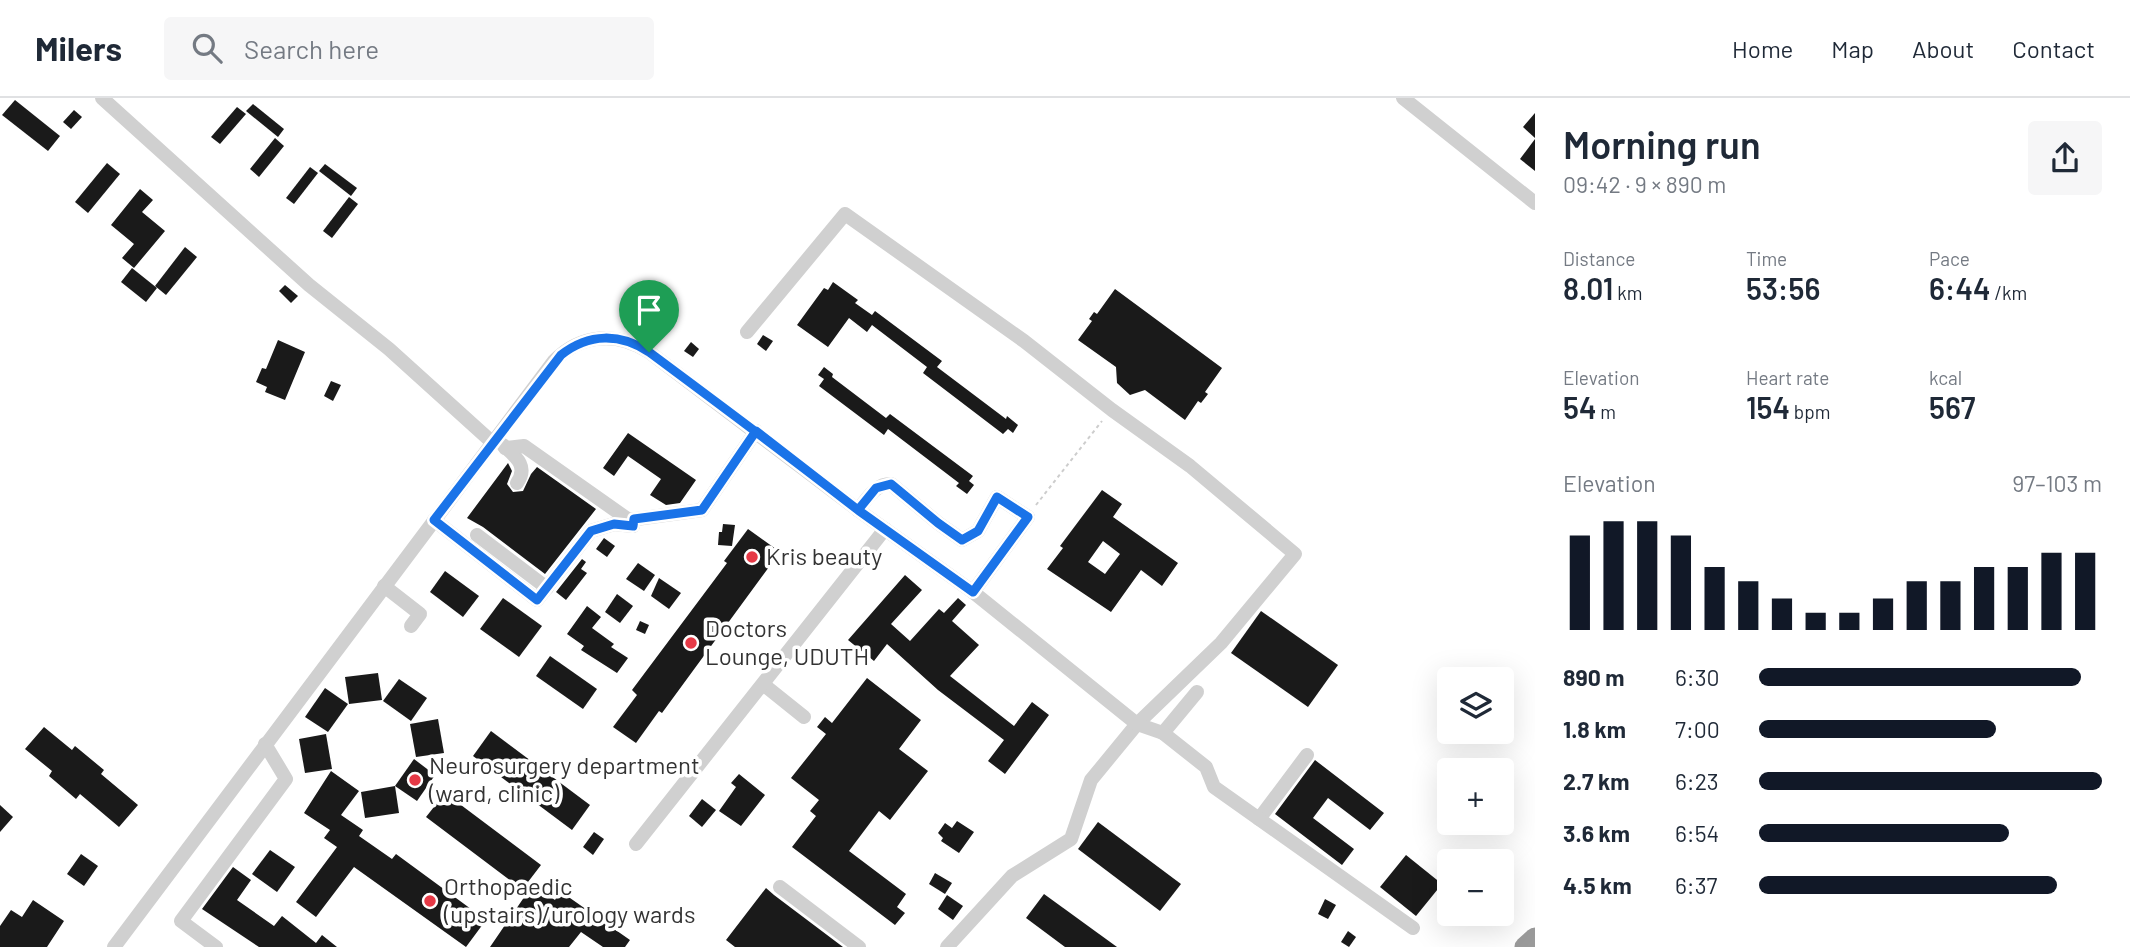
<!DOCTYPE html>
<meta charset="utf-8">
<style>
body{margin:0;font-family:Barlow,sans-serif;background:#f6f6f7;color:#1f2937;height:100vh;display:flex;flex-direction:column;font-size:26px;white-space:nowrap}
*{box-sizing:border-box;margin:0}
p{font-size:23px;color:#747a83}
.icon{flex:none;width:38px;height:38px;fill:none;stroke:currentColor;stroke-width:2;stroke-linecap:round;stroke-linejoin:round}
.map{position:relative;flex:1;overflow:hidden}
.side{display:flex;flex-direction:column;background:#fff;width:595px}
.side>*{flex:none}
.tools{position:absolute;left:1437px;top:569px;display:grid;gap:14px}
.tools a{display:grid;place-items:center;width:77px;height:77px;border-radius:7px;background:#fff;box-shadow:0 7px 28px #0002;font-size:35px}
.pin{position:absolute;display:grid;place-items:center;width:60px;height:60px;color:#fff;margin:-72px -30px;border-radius:50% 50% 50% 0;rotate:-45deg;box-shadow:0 0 7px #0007}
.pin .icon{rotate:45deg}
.round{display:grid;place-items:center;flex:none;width:74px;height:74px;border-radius:7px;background:#f6f6f7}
.summary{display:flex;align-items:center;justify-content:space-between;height:119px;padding:0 28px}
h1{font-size:38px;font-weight:600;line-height:52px}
.figures{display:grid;grid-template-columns:repeat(3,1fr);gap:10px;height:119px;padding:7px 28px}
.figures div{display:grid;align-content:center}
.figures b{font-size:30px;font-weight:600}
.figures small{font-size:19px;font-weight:400}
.figures p{font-size:19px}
.chart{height:196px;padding:14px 28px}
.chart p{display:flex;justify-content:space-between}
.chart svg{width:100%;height:126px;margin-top:7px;stroke:#111827;stroke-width:6}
ul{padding:0 28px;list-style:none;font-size:23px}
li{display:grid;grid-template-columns:112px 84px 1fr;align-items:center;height:52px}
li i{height:18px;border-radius:9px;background:#111827}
header{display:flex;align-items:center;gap:42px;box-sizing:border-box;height:98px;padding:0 35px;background:#fff;border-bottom:2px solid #e0e1e3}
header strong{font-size:33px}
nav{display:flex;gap:38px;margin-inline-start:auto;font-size:24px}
.search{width:490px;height:63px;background:#f6f6f7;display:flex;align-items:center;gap:18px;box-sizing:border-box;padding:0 24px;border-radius:7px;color:#747a83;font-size:26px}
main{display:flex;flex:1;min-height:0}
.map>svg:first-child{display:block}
</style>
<header>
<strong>Milers</strong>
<div class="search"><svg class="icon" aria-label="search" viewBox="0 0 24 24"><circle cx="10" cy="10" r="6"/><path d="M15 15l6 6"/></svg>Search here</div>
<nav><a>Home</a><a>Map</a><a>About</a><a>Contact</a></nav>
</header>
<main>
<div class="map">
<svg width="1535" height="849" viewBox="0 0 1535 849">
<rect width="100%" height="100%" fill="#fff"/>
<!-- building -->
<g fill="#1a1a1a" fill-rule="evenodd">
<path d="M15,2l45,36 -12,15 -46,-36z"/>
<path d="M253,6l31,25 -6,8 -32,-26z"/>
<path d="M237,9l9,7 -26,30 -9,-7z"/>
<path d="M74,12l8,7 -11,12 -8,-7z"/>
<path d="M1535,15v25l-12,-11z"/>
<path d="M275,40l9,8 -25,31 -9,-8z"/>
<path d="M1535,41v32l-15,-12z"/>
<path d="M107,65l13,11 -32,39 -13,-11z"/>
<path d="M325,66l32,24 -6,8 -32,-25z"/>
<path d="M310,69l8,6 -24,31 -8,-6z"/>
<path d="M140,91l13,11 -11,12 23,19 -31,37 -12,-10 12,-14 -23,-19z"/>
<path d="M349,99l9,7 -26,34 -9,-7z"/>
<path d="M185,149l12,10 -31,38 -11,-9z"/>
<path d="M132,170l25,20 -11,14 -25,-20z"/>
<path d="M833,184l25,18 -3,3 17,12 3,-4 67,50 -5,6 69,52 1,-3 11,9 -5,8 -5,-4 -5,5 -80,-61 4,-6 -55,-42 -5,7 -18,-14 -21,29 -31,-22 27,-37 4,2z"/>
<path d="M285,187l13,11 -7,7 -12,-12z"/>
<path d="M1115,191l107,79 -17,24 3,2 -7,9 -3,-2 -13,19 -40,-30 -15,5 -13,-12 -1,-16 -38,-27 14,-19 -3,-2 5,-7 3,2z"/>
<path d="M763,237l10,6 -7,10 -9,-7z"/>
<path d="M278,242l27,12 -20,48 -20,-8 2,-5 -11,-5 6,-14 4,1z"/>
<path d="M691,244l8,7 -6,8 -9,-6z"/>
<path d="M824,269l9,7 -1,3 54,41 4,-4 83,62 -4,5 5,4 -7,9 -11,-8 3,-3 -71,-54 -4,6 -65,-49 5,-7 -6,-4z"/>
<path d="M331,283l10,4 -8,16 -9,-5z"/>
<path d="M628,335l68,47 -16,23 -14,2 -16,-10 11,-16 -33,-23 -14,20 -11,-8z"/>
<path d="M508,365l4,8 -5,13 6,8 10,-1 8,-17 6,-7 59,42 -51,65 -62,-47 -16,-9z"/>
<path d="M1102,392l20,14 -9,13 65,46 -16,23 -21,-16 -30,42 -64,-43 16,-21 -3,-2zM1103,443l17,13 -15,20 -17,-12z"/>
<path d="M723,426l12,1 -3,21 -14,-1 1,-13h3z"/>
<path d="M748,431l32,23 -118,161 -3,-2 -23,32 -23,-16 24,-32 -5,-5 95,-127 -3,-2z"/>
<path d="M604,440l11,8 -8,11 -11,-8z"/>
<path d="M582,461l4,3 -5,7 6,4 -21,27 -10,-8z"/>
<path d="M638,465l17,12 -11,16 -18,-12z"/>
<path d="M445,473l34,25 -16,21 -33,-25z"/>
<path d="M905,477l17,15 -31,34 19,17 29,-32 5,4 14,-15 8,7 -14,16 27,24 -29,31 64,50 18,-24 17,13 -44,59 -17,-13 16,-21 -66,-50 -51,-46 -13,17 -26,-21z"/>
<path d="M659,480l22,15 -12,16 -18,-13z"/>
<path d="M617,496l16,12 -13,17 -15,-11z"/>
<path d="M503,500l39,28 -23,31 -39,-28z"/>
<path d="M587,508l14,11 -9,11 22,16 -3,3 17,11 -11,15 -36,-23 3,-4 -17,-12z"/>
<path d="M1261,513l77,54 -30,42 -77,-54z"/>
<path d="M640,523l9,4 -4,9 -9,-4z"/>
<path d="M550,558l47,33 -14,20 -47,-33z"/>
<path d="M378,575l4,27 -33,4 -4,-27z"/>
<path d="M867,580l54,42 -22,29 29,22 -38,49 -11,-9 -30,40 57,43 -9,13 8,6 -10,12 -103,-78 24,-31 -6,-5 9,-11 -28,-22 35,-44 -9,-7 8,-10 7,6z"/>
<path d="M399,581l28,19 -16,23 -28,-20z"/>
<path d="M325,590l23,16 -20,28 -23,-15z"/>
<path d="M438,621l6,34 -28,4 -6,-33z"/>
<path d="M44,629l28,23 3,-4 29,24 -3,4 37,31 -19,22 -39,-33 -4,5 -27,-23 3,-5 -27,-22z"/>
<path d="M491,633l99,74 -18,25 -99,-74z"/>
<path d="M326,636l6,35 -27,4 -6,-34z"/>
<path d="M414,661l21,16 -18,26 -22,-15z"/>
<path d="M1315,662l69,53 -14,17 -42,-32 -15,20 41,31 -12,16 -67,-51z"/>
<path d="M331,673l28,20 -18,24 22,15 -4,6 33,23 4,-5 90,66 -20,27 -112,-80 -38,50 -20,-15 41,-55 -13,-9 6,-8 -26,-17z"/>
<path d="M739,676l26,21 -24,31 -22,-15 17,-24 -5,-4z"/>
<path d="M395,688l4,27 -34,5 -4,-26z"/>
<path d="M445,695l96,72 -13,17 27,18 5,-9 70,49 -5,7h-22l-22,-15 -12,15h-79l37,-54 -101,-76z"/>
<path d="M702,701l14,11 -14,17 -13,-11z"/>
<path d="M0,707l13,12 -13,15z"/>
<path d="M957,723l17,11 -15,21 -18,-12 2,-3 -5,-5 7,-10 7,5z"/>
<path d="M1098,724l83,62 -21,27 -82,-62z"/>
<path d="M594,734l10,7 -11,16 -10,-8z"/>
<path d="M270,752l25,17 -18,25 -25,-18z"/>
<path d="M81,756l17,12 -14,20 -17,-12z"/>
<path d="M1406,757l36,29 -26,32 -36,-29z"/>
<path d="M233,769l18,13 -14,20 37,26 8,-10 34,27 6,-8 15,12h-78l-57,-38z"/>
<path d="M935,775l17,10 -7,11 -16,-10z"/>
<path d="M766,790l8,7 69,52h-108l-9,-7z"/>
<path d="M1044,796l73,53h-52l-39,-29z"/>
<path d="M947,797l16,11 -10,14 -15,-11z"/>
<path d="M1325,801l11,6 -8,14 -10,-5z"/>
<path d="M33,802l31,21 -17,26h-47v-21l11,-16 11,7z"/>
<path d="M1348,833l8,6 -7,10 -8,-5z"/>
</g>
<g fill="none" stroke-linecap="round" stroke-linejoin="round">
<!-- path -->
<path stroke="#cdcdcd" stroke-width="2" stroke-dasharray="3.5 3.5" stroke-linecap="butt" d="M1036,407l66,-84"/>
<!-- minor -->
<g stroke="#d0d0d0" stroke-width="14">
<path d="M102,0l207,187 80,64 104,94"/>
<path d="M1403,0l132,105"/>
<path d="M747,234l98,-118 179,127 88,69 78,56 105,88 -74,89 -84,81 -46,56 -20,59 -59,37 -65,71"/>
<path d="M503,347c12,11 26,21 14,38"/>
<path d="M505,350l19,-2 105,74 73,-10 54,-79"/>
<path d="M858,412c10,-12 17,-26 33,-26l47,39 24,17 16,-9 19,-34 31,20 -55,75"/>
<path d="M434,422l103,80 54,-69 23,-7 19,2v-3"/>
<path d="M477,437l70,53"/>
<path d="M384,488l36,28 -9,12"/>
<path d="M764,587l40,32"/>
<path d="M1163,635l34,-41"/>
<path d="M1259,721l48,-64"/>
<path d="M636,746l249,-315"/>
<path d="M780,789l79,60"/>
<path d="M114,849l440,-586c27,-27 63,-30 95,-9l209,158 115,82 164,132 26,9 43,34 8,20 199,141"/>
<path d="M216,849l-35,-26 105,-142 -21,-35"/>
</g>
<!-- highway -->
<path stroke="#9a9a9a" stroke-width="21" d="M1525,849l10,-9"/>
</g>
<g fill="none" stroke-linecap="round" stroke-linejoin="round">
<defs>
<path id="route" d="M649,254c-29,-19 -60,-19 -88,3l-127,165 103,80 54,-69 23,-7 19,2 1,-7 68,-9 54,-79 102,79 115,82 55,-75 -31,-20 -19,34 -16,9 -24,-17 -47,-39 -15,4 -18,22c-69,-54 -139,-106 -209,-158"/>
</defs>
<!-- route casing -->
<use href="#route" stroke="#fff" stroke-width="14"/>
<!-- route -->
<use href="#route" stroke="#1a73e8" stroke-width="9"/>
</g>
<!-- markers -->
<g fill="#e63946" stroke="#fff" stroke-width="2.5">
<circle cx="752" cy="459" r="7"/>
<circle cx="691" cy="545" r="7"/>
<circle cx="415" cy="682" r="7"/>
<circle cx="430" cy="803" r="7"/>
</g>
<g text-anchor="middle" stroke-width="7" stroke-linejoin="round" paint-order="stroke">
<!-- poi labels -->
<g font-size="24" fill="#333" stroke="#fff" text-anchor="start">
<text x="766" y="467">Kris beauty</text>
<text x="705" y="539">Doctors<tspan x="705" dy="28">Lounge, UDUTH</tspan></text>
<text x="429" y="676">Neurosurgery department<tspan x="429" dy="28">(ward, clinic)</tspan></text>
<text x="444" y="797">Orthopaedic<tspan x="444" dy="28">(upstairs)/urology wards</tspan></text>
</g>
</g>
</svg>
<div class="tools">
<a><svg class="icon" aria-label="layers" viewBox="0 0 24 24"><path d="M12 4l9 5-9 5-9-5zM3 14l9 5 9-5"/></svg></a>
<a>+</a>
<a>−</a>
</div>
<div class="pin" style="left:649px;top:254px;background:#1e9e55"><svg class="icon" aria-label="arrive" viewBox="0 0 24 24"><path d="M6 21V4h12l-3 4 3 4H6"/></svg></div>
</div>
<section class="side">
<div class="summary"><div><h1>Morning run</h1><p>09:42 · 9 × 890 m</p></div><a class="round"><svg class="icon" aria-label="share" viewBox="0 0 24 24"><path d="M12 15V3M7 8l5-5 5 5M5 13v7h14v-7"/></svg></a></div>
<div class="figures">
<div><p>Distance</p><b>8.01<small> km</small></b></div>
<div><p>Time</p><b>53:56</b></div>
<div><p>Pace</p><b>6:44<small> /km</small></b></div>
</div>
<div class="figures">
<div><p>Elevation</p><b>54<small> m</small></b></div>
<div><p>Heart rate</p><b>154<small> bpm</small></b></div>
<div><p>kcal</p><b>567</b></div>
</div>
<div class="chart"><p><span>Elevation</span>97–103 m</p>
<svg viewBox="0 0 160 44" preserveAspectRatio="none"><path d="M5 44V11M15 44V6M25 44V6M35 44V11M45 44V22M55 44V27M65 44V33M75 44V38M85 44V38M95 44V33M105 44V27M115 44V27M125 44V22M135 44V22M145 44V17M155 44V17"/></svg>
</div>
<ul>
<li><b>890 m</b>6:30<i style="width:94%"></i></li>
<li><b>1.8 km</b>7:00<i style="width:69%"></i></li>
<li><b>2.7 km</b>6:23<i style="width:100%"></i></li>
<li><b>3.6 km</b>6:54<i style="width:73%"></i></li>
<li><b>4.5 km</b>6:37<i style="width:87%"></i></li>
</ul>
</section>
</main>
